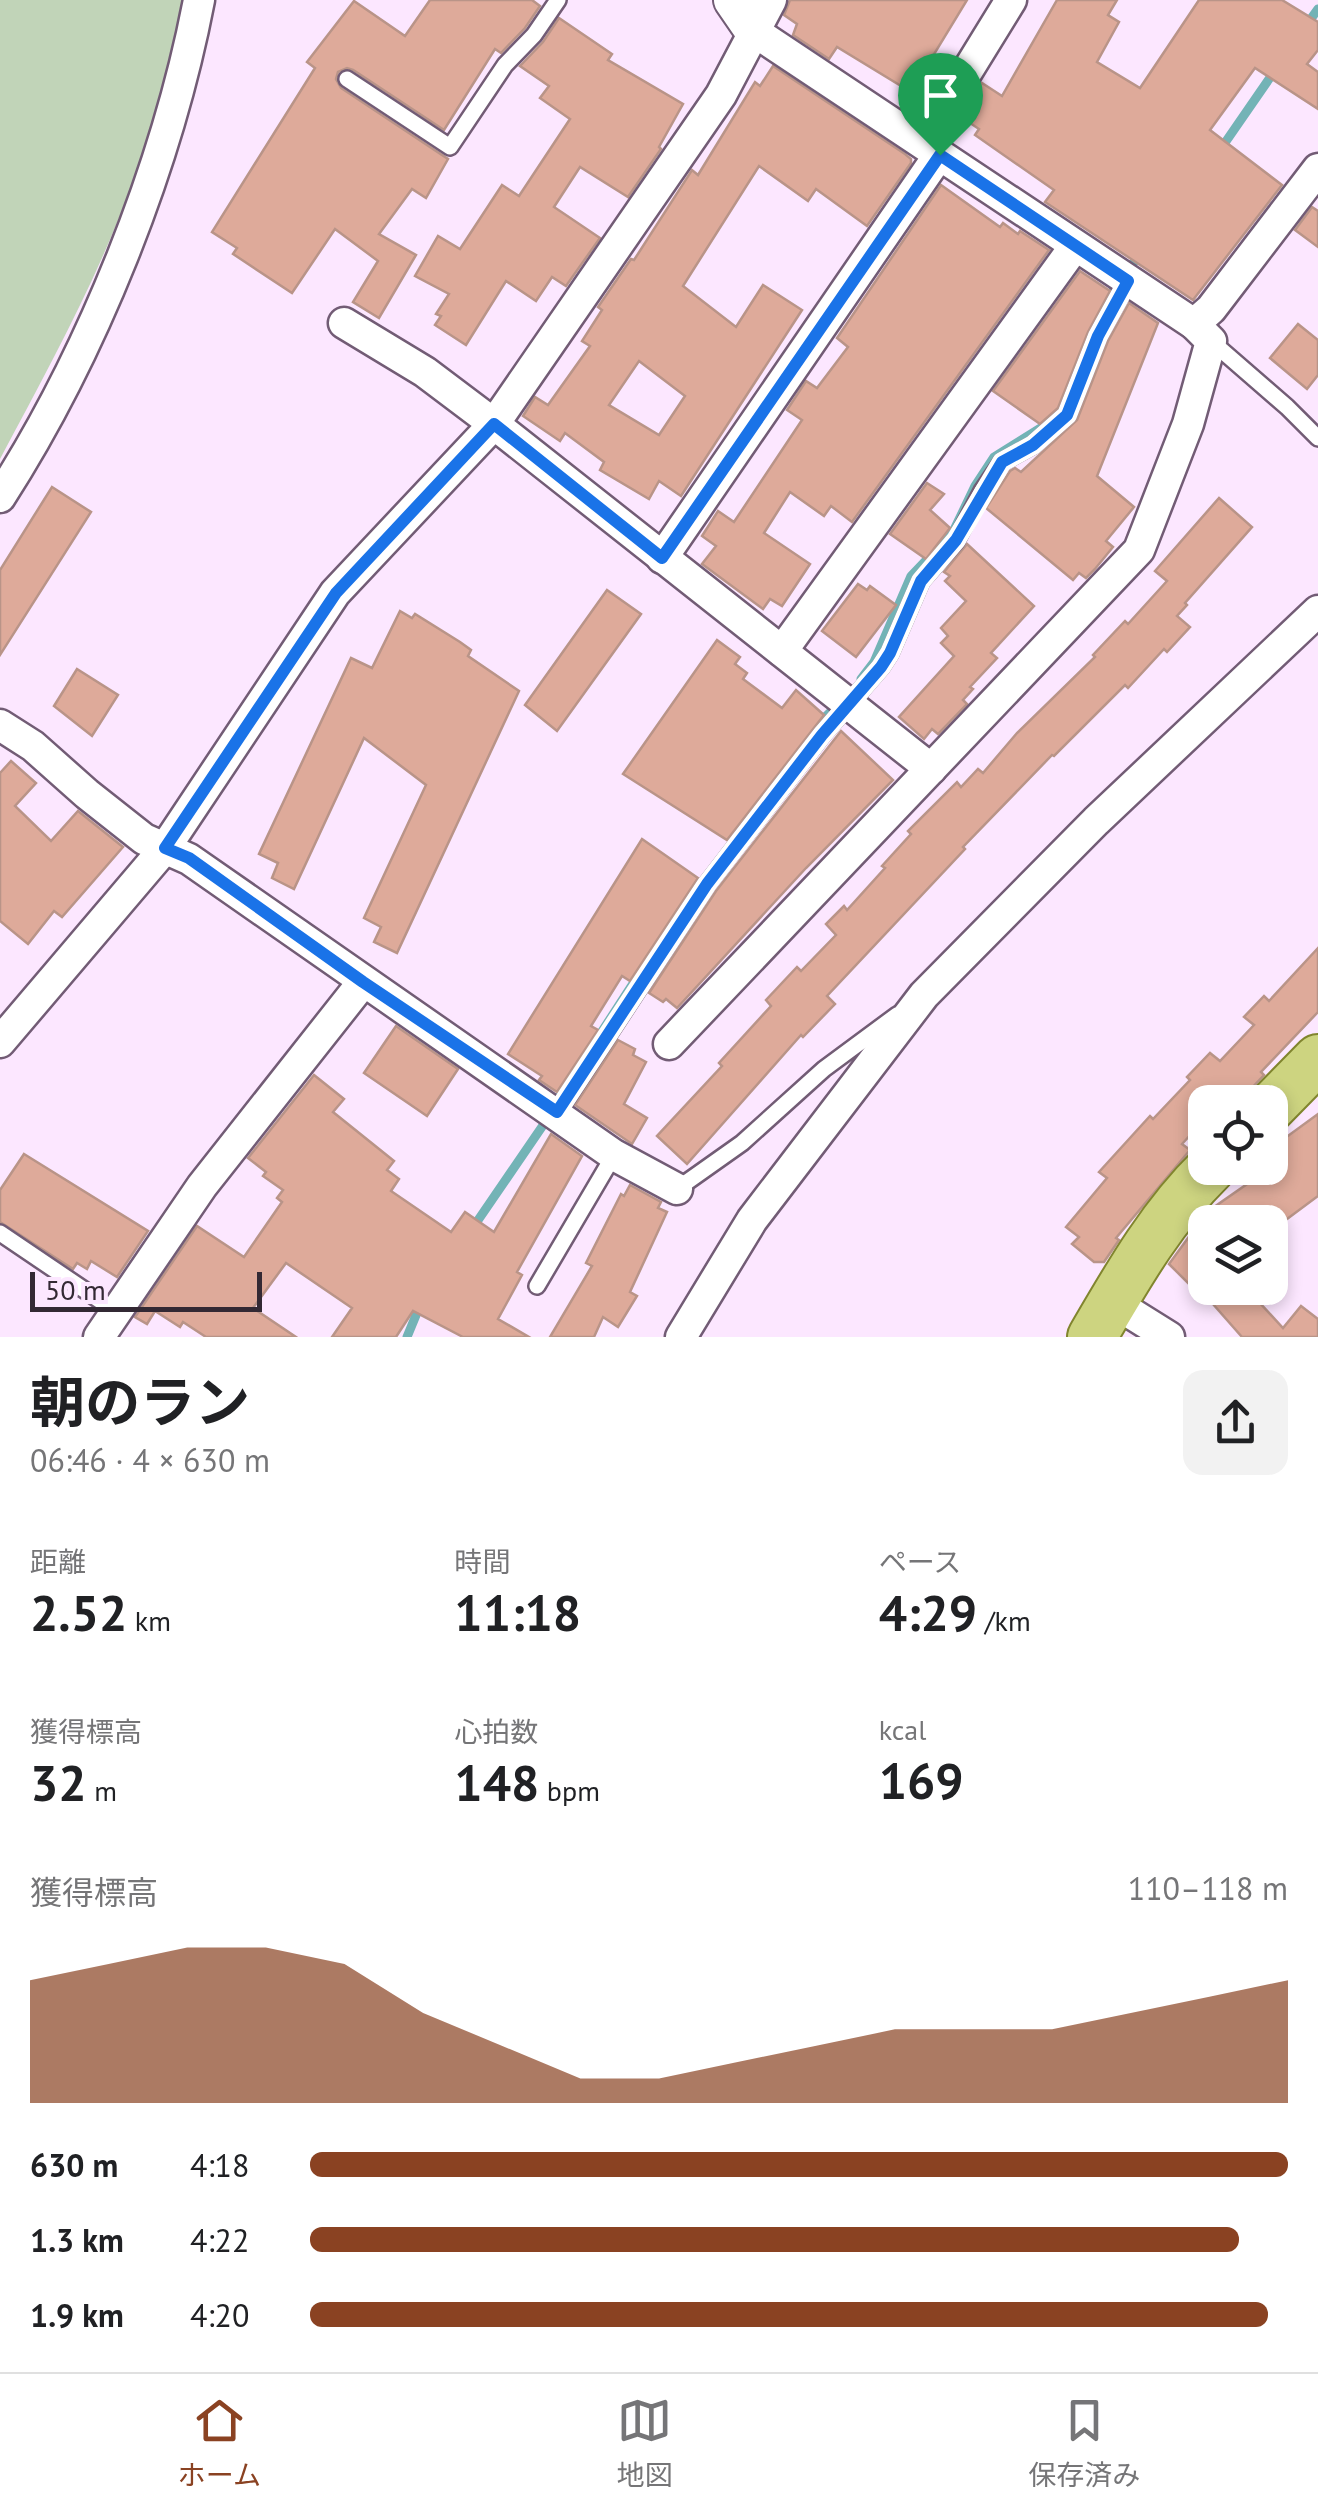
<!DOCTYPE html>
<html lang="ja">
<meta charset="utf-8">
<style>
body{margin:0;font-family:"PT Sans","Noto Sans JP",sans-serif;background:#f2f2f2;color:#202124;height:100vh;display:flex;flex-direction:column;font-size:38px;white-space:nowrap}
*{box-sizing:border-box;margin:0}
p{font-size:32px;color:#757577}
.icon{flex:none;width:55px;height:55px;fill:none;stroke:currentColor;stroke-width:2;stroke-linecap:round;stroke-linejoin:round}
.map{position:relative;height:1337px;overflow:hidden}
.panel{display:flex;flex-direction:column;background:#fff;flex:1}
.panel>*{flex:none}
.buttons{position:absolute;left:1188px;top:1085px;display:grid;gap:20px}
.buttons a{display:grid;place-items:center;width:100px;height:100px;border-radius:20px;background:#fff;box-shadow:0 5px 15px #0003;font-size:50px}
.scale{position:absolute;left:30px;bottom:25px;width:232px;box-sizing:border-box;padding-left:10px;border:5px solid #332934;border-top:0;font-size:28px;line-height:35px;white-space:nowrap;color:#332934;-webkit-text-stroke:8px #fce7ff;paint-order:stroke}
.pin{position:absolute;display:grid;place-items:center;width:85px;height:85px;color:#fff;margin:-102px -42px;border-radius:50% 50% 50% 0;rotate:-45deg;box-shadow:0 0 10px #0007}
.pin .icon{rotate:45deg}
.round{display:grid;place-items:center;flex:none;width:105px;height:105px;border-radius:20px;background:#f2f2f2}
.headline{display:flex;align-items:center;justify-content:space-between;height:170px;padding:0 30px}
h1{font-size:55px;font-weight:700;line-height:75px}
.figures{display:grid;grid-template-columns:repeat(3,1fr);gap:15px;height:170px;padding:10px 30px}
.figures div{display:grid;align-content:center}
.figures b{font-size:50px;font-weight:700}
.figures small{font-size:28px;font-weight:400}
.figures p{font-size:28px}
.chart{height:280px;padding:20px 30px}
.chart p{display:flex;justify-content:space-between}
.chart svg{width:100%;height:180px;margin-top:10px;fill:#8a4222;opacity:.7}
ul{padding:0 30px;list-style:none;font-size:32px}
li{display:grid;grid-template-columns:160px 120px 1fr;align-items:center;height:75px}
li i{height:25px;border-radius:12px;background:#8a4222}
.dock{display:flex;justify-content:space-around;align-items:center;height:140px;border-top:2px solid #e0e0e0;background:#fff;font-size:28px;color:#757577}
.dock a{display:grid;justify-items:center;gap:5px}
.dock .on{color:#8a4222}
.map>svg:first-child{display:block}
</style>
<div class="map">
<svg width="1318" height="1337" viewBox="0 0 1318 1337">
<rect width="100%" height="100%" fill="#fce7ff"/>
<!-- green -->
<path fill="#c1d4b8" d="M0,0h185c-16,62 -31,123 -53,184 -35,96 -84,185 -132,275z"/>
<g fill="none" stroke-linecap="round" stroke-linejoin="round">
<!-- stream -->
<g stroke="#73b3b6" stroke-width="9">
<path d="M1305,27l13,-18"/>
<path d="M1220,150l56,-81"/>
<path d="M1082,357l27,-61 31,-42"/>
<path d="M861,679l13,-17 37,-86 42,-44 22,-46 19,-29 48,-30 30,-41"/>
<path d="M739,831l84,-112 18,-17"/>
<path d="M560,1096l76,-117"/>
<path d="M472,1229l76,-111"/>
<path d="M407,1337l14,-34"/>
</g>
</g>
<!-- building -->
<g fill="#deaa9a" stroke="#b99488" stroke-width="2.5" fill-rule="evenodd">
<path d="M430,0h102l8,6 -15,22 -24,25 -6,-4 -51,81 -91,-60 -6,-2 -9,4 -2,7 5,9 107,71 -22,39 -14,-9 -33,45 37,21 -37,63 -26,-16 25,-41 -43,-32 -43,64 -59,-39 4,-6 -25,-16 103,-164 -8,-6 47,-61 51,35z"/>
<path d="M790,0h177l-56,92 -74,-45 -8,12 -36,-24 4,-11 -13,-9z"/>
<path d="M1057,0h60l-9,15 11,7 -22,40 43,26 59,-88h83l36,22v28l-11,14 11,8v37l-63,-41 -45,62 72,55 -89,115 -148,-98 9,-12 -79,-55 4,-6 -18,-12 21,-34 20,13z"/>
<path d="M559,18l53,36 -4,6 75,44 -24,43 2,2 -33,48 -48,-30 -26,40 46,31 -34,48 -14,-9 -16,24 -30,-20 -40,64 -31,-20 6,-9 -5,-2 13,-20 -34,-18 23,-40 22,13 42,-64 17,11 51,-77 -30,-21 9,-12 -29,-20 23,-24z"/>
<path d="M773,66l132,88 6,5v4l-44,63 -51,-37 -8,12 -49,-35 -76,120 53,41 27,-42 39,25 -121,186 -22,-15 -10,18 -49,-29 4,-8 -39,-29 -5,8 -37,-25 12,-19 13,8 42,-59 -8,-5 20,-31 -4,-3 33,-48 3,1 58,-90 6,5 57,-93 5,4zM639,361l46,35 -26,39 -50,-30z"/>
<path d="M941,185l59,42 3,-4 15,11 2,-3 29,19 -197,272 -21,-16 -7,10 -34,-24 -26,41 46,31 -28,42 -12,-7 -7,10 -61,-45 14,-18 -14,-10 16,-25 16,11 68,-102 -15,-10 19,-29 11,7 31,-41 -11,-9z"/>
<path d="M1312,207l6,4v36l-23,-17z"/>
<path d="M1080,271l30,20 -22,41 -30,76 -18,16 -47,-33z"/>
<path d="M1129,303l29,20 -61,153 37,31 -28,34 7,6 -18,22 -9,9 -7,-5 -6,7 -87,-72 24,-37 5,-3 6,4 56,-52 31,-79z"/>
<path d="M1298,324l20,16v35l-11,14 -37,-31z"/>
<path d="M927,483l17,11 -14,16 20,18 -24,31 -36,-25z"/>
<path d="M52,487l39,25 -91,143v-85z"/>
<path d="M1219,498l33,29 -67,76 2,2 -10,11 13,11 -23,25 -3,-3 -36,39 -3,-3 -71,71 -2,-1 -89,92 2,2 -138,147 8,8 -32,33 -2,-2 -114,129 -30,-28 65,-70 -3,-3 52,-57 -5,-6 31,-33 4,4 35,-36 -10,-11 18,-18 3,4 38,-42 -3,-2 29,-32 -3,-3 49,-49 4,5 17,-18 5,4 34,-40 78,-76 -2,-2 32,-34 3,3 39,-43 -12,-10z"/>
<path d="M967,544l67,62 -43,47 6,5 -27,29 3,2 -10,11 4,4 -29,30 -6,-5 -8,10 -25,-22 55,-61 -13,-13 7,-7 -7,-8 25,-27 -21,-20 5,-5 -6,-4z"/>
<path d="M858,584l9,6 3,-4 26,19 -40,52 -34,-26z"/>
<path d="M607,590l34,24 -84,117 -32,-26z"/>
<path d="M400,611l12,7 3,-4 45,28 11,8 -3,6 51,35 -122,262 -23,-11 7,-15 -17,-9 62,-133 -62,-47 -70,151 -22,-11 6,-15 -19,-9 92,-196 21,10z"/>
<path d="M717,640l23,17 -5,7 12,9 -4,6 39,29 14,-18 28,25 -97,125 -104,-66z"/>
<path d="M77,669l41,26 -26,41 -38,-30z"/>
<path d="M841,731l52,49 -87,88 -129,140 -11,-9 -3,3 -14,-9 67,-102z"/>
<path d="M11,761l25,22 -21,23 36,35 27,-30 45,36 -61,70 -8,-6 -26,33 -28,-23v-148z"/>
<path d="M642,839l56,39 -68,103 -8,-5 -31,50 7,4 -41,62 -18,-12 3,-4 -34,-22z"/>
<path d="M1318,948v64l-57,60 3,3 -16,17 -5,-4 -9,10 -6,-5 -8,9h-15v17l-23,25 8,6 -74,88 3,2 -15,22h-10l-22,-18 7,-7 -13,-10 41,-49 -8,-6 51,-56 3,3 37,-39 -3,-3 23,-24 10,8 34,-36 -10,-8 20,-21 5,5z"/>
<path d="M396,1026l62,43 -31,47 -63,-43z"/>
<path d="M618,1040l17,9 -2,6 13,7 -22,42 23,14 -15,26 -57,-39z"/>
<path d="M314,1075l30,24 -11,13 61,49 -7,9 12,9 -8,12 60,41 14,-20 29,20 57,-98 31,22 -65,116 5,3 -24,44 31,18h-66l-50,-26 -17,26h-64l20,-29 -66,-45 -33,45 43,29h-90l-23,-15 -3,5 -25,-16 -8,13 -12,-7 62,-91 47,31 38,-55 -5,-4 6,-8 -20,-14 3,-4 -18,-14z"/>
<path d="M1318,1114v82l-35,26h-78v66h41l37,40 18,-22 17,13v18h-76l-37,-42v5l-36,-36 38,-52 63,-44v-19z"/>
<path d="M24,1154l124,77 -31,46 -26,-16 -4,8 -10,-6 -4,6 -73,-47v-32z"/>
<path d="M630,1185l31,17 -3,6 9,4 -37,80 7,4 -19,31 -15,-10 -9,20h-44l42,-71 -6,-3 35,-69 3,2z"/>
</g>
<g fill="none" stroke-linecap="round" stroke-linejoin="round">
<defs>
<g id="service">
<path d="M347,79l103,68 55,-82 29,-30 24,-35"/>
<path d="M1211,341l76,66 31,31"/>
<path d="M557,1113l150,-229 115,-149 59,-68 9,-14 31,-72 35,-40 26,-50 20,-29 31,-17 34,-30 31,-79 30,-55"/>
<path d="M677,1189l65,-46 82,-74 73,-54"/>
<path d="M0,1233l117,79"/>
<path d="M537,1286l77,-131"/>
</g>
<g id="minor">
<path d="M923,143l88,-143"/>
<path d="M344,323l81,49 69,52 437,345"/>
<path d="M1194,324l17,-15 107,-140"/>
<path d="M0,497c92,-143 167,-330 199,-497"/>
<path d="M662,558l277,-403"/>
<path d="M782,651l293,-405"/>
<path d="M0,725l33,21 54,48 57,45 45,20 425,296 63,34"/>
<path d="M0,1042l165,-194 170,-255 159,-169 227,-329 50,-95"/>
<path d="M669,1044l470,-494 49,-126 23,-83 -17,-17 -439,-292"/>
<path d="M1113,1302l56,35"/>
<path d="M99,1337l103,-151 161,-204"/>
<path d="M681,1337l71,-117 172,-225 172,-174 222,-210"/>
</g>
<path id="tertiary" d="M733,0l22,32"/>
<g id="primary">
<path d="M1270,1108l48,-49"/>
<path d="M1092,1337c35,-60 69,-120 119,-169"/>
</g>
</defs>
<!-- service casing -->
<use href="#service" stroke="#725c75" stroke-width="20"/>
<!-- minor casing -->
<use href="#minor" stroke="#725c75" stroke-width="35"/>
<!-- tertiary casing -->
<use href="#tertiary" stroke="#725c75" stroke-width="42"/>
<!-- primary casing -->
<use href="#primary" stroke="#81852e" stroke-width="52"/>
<!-- service -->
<use href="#service" stroke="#fff" stroke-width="15"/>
<!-- minor -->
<use href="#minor" stroke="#fff" stroke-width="30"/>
<!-- tertiary -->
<use href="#tertiary" stroke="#fff" stroke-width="38"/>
<!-- primary -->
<use href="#primary" stroke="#cdd480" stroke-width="48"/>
</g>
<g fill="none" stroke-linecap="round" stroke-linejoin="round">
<defs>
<path id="route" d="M940,155l188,126 -30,55 -31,79 -34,30 -31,17 -46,78 -35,41 -31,72 -9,14 -59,68 -115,149 -150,228 -194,-130 -174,-124 -24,-10 171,-255 158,-169 168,134z"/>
</defs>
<!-- route casing -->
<use href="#route" stroke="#fff" stroke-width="20"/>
<!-- route -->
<use href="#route" stroke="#1a73e8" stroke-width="12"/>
</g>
</svg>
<div class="buttons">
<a><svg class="icon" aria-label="locate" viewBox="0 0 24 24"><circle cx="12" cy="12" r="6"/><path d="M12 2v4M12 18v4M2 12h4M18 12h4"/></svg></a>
<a><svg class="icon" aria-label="layers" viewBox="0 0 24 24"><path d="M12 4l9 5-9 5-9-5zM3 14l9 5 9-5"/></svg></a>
</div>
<div class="scale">50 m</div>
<div class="pin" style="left:940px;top:155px;background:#1e9e55"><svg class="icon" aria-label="arrive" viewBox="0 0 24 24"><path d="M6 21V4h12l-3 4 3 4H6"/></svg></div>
</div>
<section class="panel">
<div class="headline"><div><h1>朝のラン</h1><p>06:46 · 4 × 630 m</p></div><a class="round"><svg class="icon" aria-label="share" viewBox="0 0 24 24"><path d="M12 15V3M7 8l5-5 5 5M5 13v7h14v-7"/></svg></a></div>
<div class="figures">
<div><p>距離</p><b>2.52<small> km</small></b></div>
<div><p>時間</p><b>11:18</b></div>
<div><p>ペース</p><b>4:29<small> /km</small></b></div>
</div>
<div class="figures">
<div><p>獲得標高</p><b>32<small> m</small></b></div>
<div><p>心拍数</p><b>148<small> bpm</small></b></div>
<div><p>kcal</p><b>169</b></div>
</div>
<div class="chart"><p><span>獲得標高</span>110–118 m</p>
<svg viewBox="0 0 160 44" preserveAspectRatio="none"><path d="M0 44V14L10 10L20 6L30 6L40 10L50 22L60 30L70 38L80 38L90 34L100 30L110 26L120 26L130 26L140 22L150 18L160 14V44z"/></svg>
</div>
<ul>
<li><b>630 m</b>4:18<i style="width:100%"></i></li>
<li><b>1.3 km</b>4:22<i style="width:95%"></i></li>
<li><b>1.9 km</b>4:20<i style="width:98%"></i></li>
</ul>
</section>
<nav class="dock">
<a class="on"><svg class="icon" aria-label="home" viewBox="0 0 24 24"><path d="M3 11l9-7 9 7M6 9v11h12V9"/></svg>ホーム</a>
<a><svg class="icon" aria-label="map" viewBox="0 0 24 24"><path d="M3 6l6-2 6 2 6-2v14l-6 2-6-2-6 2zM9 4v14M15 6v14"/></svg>地図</a>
<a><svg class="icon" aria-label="saved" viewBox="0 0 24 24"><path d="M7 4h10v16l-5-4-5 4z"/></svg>保存済み</a>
</nav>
